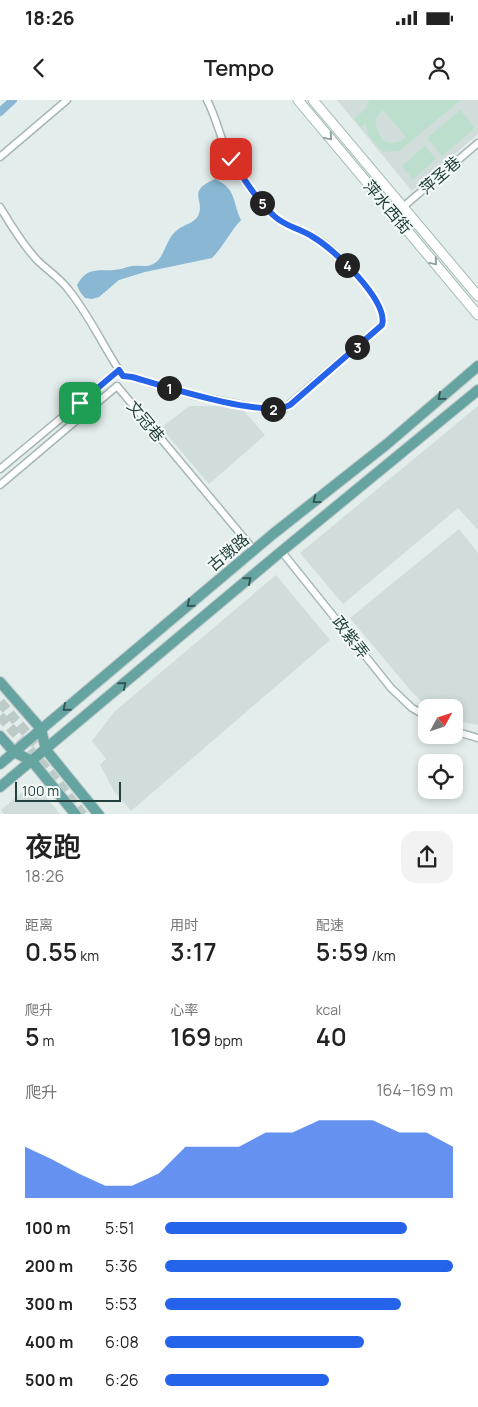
<!DOCTYPE html>
<html lang="zh">
<meta charset="utf-8">
<style>
body{margin:0;font-family:Manrope,"Noto Sans SC",sans-serif;background:#f2f2f2;color:#222;height:100vh;display:flex;flex-direction:column;font-size:19px;white-space:nowrap}
*{box-sizing:border-box;margin:0}
p{font-size:16px;color:#767676}
.icon{flex:none;width:28px;height:28px;fill:none;stroke:currentColor;stroke-width:2;stroke-linecap:round;stroke-linejoin:round}
.map{position:relative;height:714px;overflow:hidden}
.details{display:flex;flex-direction:column;background:#fff;flex:1}
.details>*{flex:none}
.needle{width:32px;rotate:50deg}
.tools{position:absolute;left:418px;top:599px;display:grid;gap:10px}
.tools a{display:grid;place-items:center;width:45px;height:45px;border-radius:10px;background:#fff;box-shadow:0 2px 8px #0003;font-size:25px}
.scale{position:absolute;left:15px;bottom:12px;width:106px;box-sizing:border-box;padding-left:5px;border:2px solid #22403e;border-top:0;font-size:14px;line-height:18px;white-space:nowrap;color:#22403e;-webkit-text-stroke:4px #f4faf8;paint-order:stroke}
.pin{position:absolute;display:grid;place-items:center;width:42px;height:42px;color:#fff;margin:-21px;border-radius:10px;box-shadow:0 2px 8px #0006}
.km{position:absolute;width:25px;height:25px;margin:-12px;border-radius:50%;background:#222;color:#fff;font-size:14px;line-height:25px;text-align:center}
.round{display:grid;place-items:center;flex:none;width:52px;height:52px;border-radius:15px;background:#f2f2f2}
.head{display:flex;align-items:center;justify-content:space-between;height:85px;padding:0 25px}
h1{font-size:28px;font-weight:600;line-height:38px}
.stats{display:grid;grid-template-columns:repeat(3,1fr);gap:8px;height:85px;padding:5px 25px}
.stats div{display:grid;align-content:center}
.stats b{font-size:25px;font-weight:600}
.stats small{font-size:14px;font-weight:400}
.stats p{font-size:14px}
.chart{height:140px;padding:10px 25px}
.chart p{display:flex;justify-content:space-between}
.chart svg{width:100%;height:90px;margin-top:5px;fill:#2563eb;opacity:.7}
ul{padding:0 25px;list-style:none;font-size:16px}
li{display:grid;grid-template-columns:80px 60px 1fr;align-items:center;height:38px}
li i{height:12px;border-radius:6px;background:#2563eb}
.status{display:flex;justify-content:space-between;align-items:center;height:35px;padding:0 25px;background:#fff;direction:ltr}
.status svg{height:14px;fill:currentColor}
header{display:flex;justify-content:space-between;align-items:center;height:65px;padding:0 25px;background:#fff;font-size:22px;font-weight:600}
.map>svg:first-child{display:block}
</style>
<div class="status"><b>18:26</b><svg viewBox="0 0 49 12"><path d="M0 12V9h3v3zM5 12V6h3v6zM10 12V3h3v9zM15 12V0h3v12zM26 1h20v11H26zM47 4h2v5h-2z"/></svg></div>
<header><svg class="icon" aria-label="back" viewBox="0 0 24 24"><path d="M15 5l-7 7 7 7"/></svg>Tempo<svg class="icon" aria-label="person" viewBox="0 0 24 24"><circle cx="12" cy="8" r="4"/><path d="M4 21q1-7 8-7t8 7"/></svg></header>
<div class="map">
<svg width="478" height="715" viewBox="0 0 478 715">
<rect width="100%" height="100%" fill="#e3edeb"/>
<!-- built -->
<g fill="#d1dddb">
<path d="M337,0h141v34l-66,57z"/>
<path d="M189,306h39l16,5 21,24 -56,49 -48,-56z"/>
<path d="M478,306v124l-20,-22 -115,96 -43,-51z"/>
<path d="M459,429l19,24v172l-11,-2 -13,-5v-10l-25,-1 -3,-1 -15,-15 -61,-73z"/>
<path d="M276,475l54,65 -199,171 -17,-20 -14,-26 6,-6 -14,-18 22,-29z"/>
<path d="M30,686l10,4 20,24h-56l-3,-4z"/>
</g>
<!-- grass -->
<g fill="#bcdfcd" fill-rule="evenodd">
<path d="M371,0h90l-62,51 -16,1 -15,-17 -2,-12 -5,4 -7,-8 14,-12 -2,-3zM383,10l23,27c-17,14 -31,1 -30,-19z"/>
<path d="M460,10l15,18 -33,28 -15,-18z"/>
<path d="M425,46l11,13 -23,20 -11,-13z"/>
</g>
<!-- water -->
<path fill="#8ab8d4" d="M215,79c22,10 17,22 26,41 -11,12 -18,27 -29,38l-67,14 -26,8 -20,17 -7,2 -7,-1 -5,-6 -3,-7c10,-18 20,-14 36,-15 7,0 13,-3 19,-4 8,-1 15,2 23,-3 10,-7 11,-24 21,-32 6,-6 17,-7 22,-15 8,-16 -13,-24 17,-37z"/>
<g fill="none" stroke-linecap="round" stroke-linejoin="round">
<!-- canal -->
<path stroke="#8ab8d4" stroke-width="8" d="M0,12l13,-12"/>
<!-- primary-tunnel -->
<g stroke="#bccac8" stroke-width="10" stroke-dasharray="10 5" stroke-linecap="butt">
<path d="M0,602l47,55"/>
<path d="M0,616l52,59 31,40"/>
</g>
<defs>
<g id="minor">
<path d="M0,57l67,-57"/>
<path d="M0,107c11,18 22,37 37,53 10,10 23,18 31,29 22,27 36,59 55,87l9,1 60,18 77,15 16,-2 97,-83c7,-22 -43,-71 -60,-83 -15,-11 -33,-14 -47,-25 -19,-16 -42,-52 -52,-75 -5,-14 -9,-29 -16,-42"/>
<path d="M403,107l75,-64"/>
<path d="M0,369l119,-99"/>
<path d="M0,385l117,-99 137,164"/>
<path d="M282,452l109,136 21,20 14,8"/>
<path d="M454,631l24,7"/>
</g>
<g id="secondary">
<path d="M298,0l180,215"/>
<path d="M313,0l165,196"/>
</g>
<g id="primary">
<path d="M0,582l41,47 5,21 53,65"/>
<path d="M0,636l14,16 18,9 44,54"/>
<path d="M0,664l273,-230 114,-90 91,-78"/>
<path d="M0,687l277,-232 201,-165"/>
</g>
</defs>
<!-- minor casing -->
<use href="#minor" stroke="#a5b6b4" stroke-width="9"/>
<!-- secondary casing -->
<use href="#secondary" stroke="#a1bab6" stroke-width="11"/>
<!-- primary casing -->
<use href="#primary" stroke="#c1cac9" stroke-width="12"/>
<!-- minor -->
<use href="#minor" stroke="#fff" stroke-width="6"/>
<!-- secondary -->
<use href="#secondary" stroke="#fff" stroke-width="9"/>
<!-- primary -->
<use href="#primary" stroke="#66a4a2" stroke-width="10"/>
</g>
<!-- one-way arrows -->
<defs><path id="oneway-chevron" d="M-2-3.5L2.5 0L-2 3.5" fill="none" stroke-width="1.6" stroke-linecap="round" stroke-linejoin="round" transform="scale(1.25)"/></defs>
<g stroke="#90a09e">
<use href="#oneway-chevron" transform="translate(329 37) rotate(50)"/>
<use href="#oneway-chevron" transform="translate(434 162) rotate(50)"/>
</g>
<g stroke="#335957">
<use href="#oneway-chevron" transform="translate(441 297) rotate(139)"/>
<use href="#oneway-chevron" transform="translate(316 400) rotate(142)"/>
<use href="#oneway-chevron" transform="translate(248 480) rotate(-40)"/>
<use href="#oneway-chevron" transform="translate(190 504) rotate(140)"/>
<use href="#oneway-chevron" transform="translate(123 585) rotate(-40)"/>
<use href="#oneway-chevron" transform="translate(66 608) rotate(140)"/>
</g>
<g fill="none" stroke-linecap="round" stroke-linejoin="round">
<defs>
<path id="route" d="M80,303l39,-33 4,6 9,1c31,9 133,42 158,28l92,-80c7,-24 -49,-77 -69,-88 -13,-9 -28,-10 -40,-22 -17,-16 -29,-36 -42,-56"/>
</defs>
<!-- route casing -->
<use href="#route" stroke="#fff" stroke-width="10"/>
<!-- route -->
<use href="#route" stroke="#2563eb" stroke-width="6"/>
</g>
<g text-anchor="middle" stroke-width="4" stroke-linejoin="round" paint-order="stroke">
<!-- street labels -->
<g font-size="16" fill="#22403e" stroke="#f4faf8">
<text transform="translate(440 75) rotate(-41)" y="6">萍圣巷</text>
<text transform="translate(388 107) rotate(50)" y="6">萍水西街</text>
<text transform="translate(146 321) rotate(50)" y="6">文冠巷</text>
<text transform="translate(228 452) rotate(-40)" y="6">古墩路</text>
<text transform="translate(351 537) rotate(52)" y="6">政紫弄</text>
</g>
</g>
</svg>
<div class="tools">
<a><svg class="needle" viewBox="-14 -14 28 28"><path d="M0-13l5 13h-10z" fill="#e53935"/><path d="M0 13l5-13h-10z" fill="#767676"/></svg></a>
<a><svg class="icon" aria-label="locate" viewBox="0 0 24 24"><circle cx="12" cy="12" r="6"/><path d="M12 2v4M12 18v4M2 12h4M18 12h4"/></svg></a>
</div>
<div class="scale">100 m</div>
<div class="pin" style="left:80px;top:303px;background:#1e9e55"><svg class="icon" aria-label="arrive" viewBox="0 0 24 24"><path d="M6 21V4h12l-3 4 3 4H6"/></svg></div>
<div class="pin" style="left:231px;top:59px;background:#d93025"><svg class="icon" aria-label="check" viewBox="0 0 24 24"><path d="M5 12l5 5 9-10"/></svg></div>
<b class="km" style="left:169px;top:288px">1</b>
<b class="km" style="left:273px;top:309px">2</b>
<b class="km" style="left:357px;top:247px">3</b>
<b class="km" style="left:347px;top:165px">4</b>
<b class="km" style="left:262px;top:103px">5</b>
</div>
<section class="details">
<div class="head"><div><h1>夜跑</h1><p>18:26</p></div><a class="round"><svg class="icon" aria-label="share" viewBox="0 0 24 24"><path d="M12 15V3M7 8l5-5 5 5M5 13v7h14v-7"/></svg></a></div>
<div class="stats">
<div><p>距离</p><b>0.55<small> km</small></b></div>
<div><p>用时</p><b>3:17</b></div>
<div><p>配速</p><b>5:59<small> /km</small></b></div>
</div>
<div class="stats">
<div><p>爬升</p><b>5<small> m</small></b></div>
<div><p>心率</p><b>169<small> bpm</small></b></div>
<div><p>kcal</p><b>40</b></div>
</div>
<div class="chart"><p><span>爬升</span>164–169 m</p>
<svg viewBox="0 0 160 44" preserveAspectRatio="none"><path d="M0 44V19L10 25L20 32L30 38L40 38L50 32L60 19L70 19L80 19L90 12L100 12L110 6L120 6L130 6L140 12L150 12L160 19V44z"/></svg>
</div>
<ul>
<li><b>100 m</b>5:51<i style="width:84%"></i></li>
<li><b>200 m</b>5:36<i style="width:100%"></i></li>
<li><b>300 m</b>5:53<i style="width:82%"></i></li>
<li><b>400 m</b>6:08<i style="width:69%"></i></li>
<li><b>500 m</b>6:26<i style="width:57%"></i></li>
</ul>
</section>
